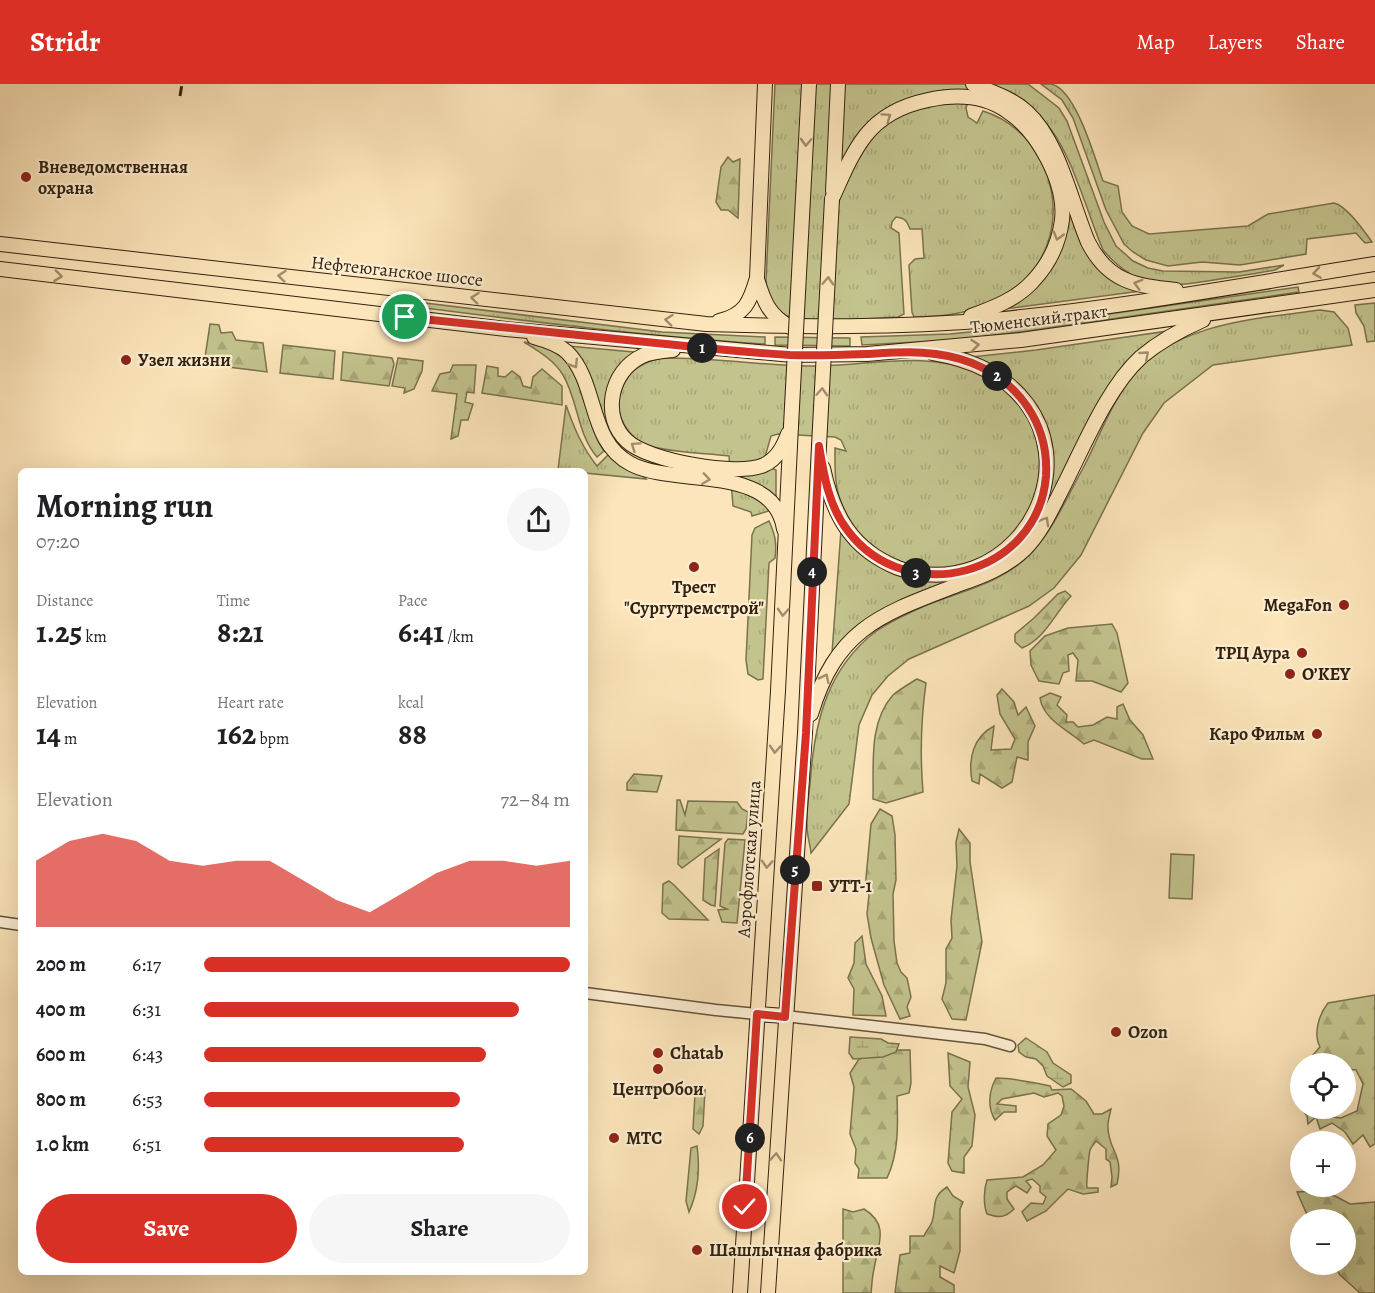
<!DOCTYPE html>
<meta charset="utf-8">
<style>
body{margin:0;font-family:Alegreya,serif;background:#f6f6f6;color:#202124;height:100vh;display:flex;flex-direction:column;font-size:22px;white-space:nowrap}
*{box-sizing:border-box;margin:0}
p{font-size:20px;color:#757577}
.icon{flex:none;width:33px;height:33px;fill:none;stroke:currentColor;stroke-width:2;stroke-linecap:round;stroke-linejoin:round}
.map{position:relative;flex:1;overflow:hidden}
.drawer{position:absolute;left:18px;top:384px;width:570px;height:807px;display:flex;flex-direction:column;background:#fff;border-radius:9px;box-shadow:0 6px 24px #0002}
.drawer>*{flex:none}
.buttons{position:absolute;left:1290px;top:969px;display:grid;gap:12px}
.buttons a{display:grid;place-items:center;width:66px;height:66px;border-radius:50%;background:#fff;box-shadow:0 6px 24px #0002;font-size:30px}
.pin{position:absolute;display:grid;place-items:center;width:51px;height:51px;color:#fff;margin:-26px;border:3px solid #fff;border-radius:50%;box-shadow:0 2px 6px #0007}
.km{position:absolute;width:30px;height:30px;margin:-15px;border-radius:50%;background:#222;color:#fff;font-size:16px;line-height:30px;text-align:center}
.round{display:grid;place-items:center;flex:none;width:63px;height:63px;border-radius:32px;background:#f6f6f6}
.headline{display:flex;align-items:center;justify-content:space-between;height:102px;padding:0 18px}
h1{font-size:33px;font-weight:700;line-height:45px}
.stats{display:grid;grid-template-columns:repeat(3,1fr);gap:9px;height:102px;padding:6px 18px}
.stats div{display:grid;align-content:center}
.stats b{font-size:30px;font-weight:700}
.stats small{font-size:16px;font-weight:400}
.stats p{font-size:16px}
.chart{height:168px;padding:12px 18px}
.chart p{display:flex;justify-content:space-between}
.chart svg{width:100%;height:108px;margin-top:6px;fill:#d93025;opacity:.7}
.action{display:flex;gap:12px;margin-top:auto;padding:12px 18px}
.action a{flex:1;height:69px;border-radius:36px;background:#d93025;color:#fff;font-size:24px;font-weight:700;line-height:69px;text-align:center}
.action a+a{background:#f6f6f6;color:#202124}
ul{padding:0 18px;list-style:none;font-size:20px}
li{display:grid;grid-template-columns:96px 72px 1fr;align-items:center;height:45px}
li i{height:15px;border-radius:8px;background:#d93025}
header{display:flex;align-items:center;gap:36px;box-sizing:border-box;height:84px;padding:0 30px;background:#d93025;color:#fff}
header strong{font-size:28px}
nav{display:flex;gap:33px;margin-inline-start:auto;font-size:21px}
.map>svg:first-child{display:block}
</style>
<header>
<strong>Stridr</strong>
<nav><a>Map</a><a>Layers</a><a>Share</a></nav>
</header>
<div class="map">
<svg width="1375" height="1209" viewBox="0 0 1375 1209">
<defs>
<pattern id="grass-tufts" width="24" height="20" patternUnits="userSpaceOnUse" patternTransform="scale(1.5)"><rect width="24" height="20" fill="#c3c38d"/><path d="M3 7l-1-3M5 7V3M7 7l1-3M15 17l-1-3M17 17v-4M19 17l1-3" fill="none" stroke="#a8a778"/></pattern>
<pattern id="forest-firs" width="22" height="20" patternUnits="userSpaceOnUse" patternTransform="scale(1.5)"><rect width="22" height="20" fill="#c3c38d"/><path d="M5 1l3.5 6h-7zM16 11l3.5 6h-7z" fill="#a8a778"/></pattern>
<pattern id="wetland-marsh" width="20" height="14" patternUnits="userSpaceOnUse" patternTransform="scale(1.5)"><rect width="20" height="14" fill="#c3c38d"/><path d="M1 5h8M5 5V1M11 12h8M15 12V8" fill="none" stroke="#a8a778"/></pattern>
</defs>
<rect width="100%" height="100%" fill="#fce5ba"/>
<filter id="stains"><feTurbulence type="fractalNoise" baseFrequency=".00333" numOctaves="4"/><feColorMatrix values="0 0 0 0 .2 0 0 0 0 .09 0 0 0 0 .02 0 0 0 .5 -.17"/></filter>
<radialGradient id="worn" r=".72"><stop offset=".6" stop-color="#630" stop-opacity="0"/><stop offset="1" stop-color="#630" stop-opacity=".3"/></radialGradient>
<!-- grass -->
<g fill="url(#grass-tufts)" stroke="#7a724e" stroke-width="1.5">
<path d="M775,0h199l-8,24 2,9 9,6 6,-12c76,24 96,130 31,178 -30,22 -63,28 -100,28l-2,-5 -3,-47 6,-6 9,-1 -2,-29h-12c-3,-8 -5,-11 -14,-12l-4,5 -1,6 8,5 5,81 -6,3c-24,1 -95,8 -113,-2 -13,-8 -18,-20 -19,-35z"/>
<path d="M996,0h32l31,24 8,13 37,101 12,24 17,15 15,7 15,3 76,1 45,-7 -9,5c-21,4 -41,7 -61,10 -47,8 -77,10 -111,-30 -16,-37 -32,-101 -59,-129 -14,-15 -31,-25 -48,-35z"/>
<path d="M1041,0c3,0 7,0 10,0 25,5 44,75 52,97l15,5 4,26 10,14 17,8 99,-8 20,-12 66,-11c13,3 30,28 38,39l-7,1 -9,-10 -49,6 -1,15 -66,11 -38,-3 -34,4 -22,-6 -13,-8 -9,-8 -18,-34 -33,-92 -11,-18z"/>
<path d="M1063,105l29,66 49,36 -137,18 40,-33z"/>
<path d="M1298,203l1,5 -278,40 -68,8 -91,5 -1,-8 89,-3 68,-7z"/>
<path d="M409,217l253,31 103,5v7c-120,-8 -238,-23 -356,-38z"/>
<path d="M1375,219v38l-8,1 -3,-16 -8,-13 -1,-8z"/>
<path d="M1320,226l14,2 14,16 4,17 -139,20 -49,38 -21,30 -62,122 -27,33 -25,18 -120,53 -21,17 -16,19 -13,30 -10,79 -38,49c-1,-9 -4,-18 -4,-27 -1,-18 3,-36 4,-54 5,-55 18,-104 64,-140 15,-11 34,-19 52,-27 37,-15 76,-22 104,-52 22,-23 35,-54 50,-81 17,-31 29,-68 52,-96 44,-54 123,-57 187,-66z"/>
<path d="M1168,247l-25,19 -106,175 10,-27 -11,-89 -65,-52 65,-7z"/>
<path d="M775,253l75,1v8l-75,-1z"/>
<path d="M524,258c11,2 22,4 31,9 30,19 29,72 49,100l-7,6c-20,-23 -19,-57 -34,-82 -9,-15 -25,-24 -39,-33z"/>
<path d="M568,262l66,6 1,2 -10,7 -15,66 63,38 -25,-2 -13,-4 -19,-13z"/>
<path d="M659,274c49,-1 99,7 149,8 56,1 118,-17 171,7 27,12 50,39 57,67 6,24 5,35 -2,58 -29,92 -159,94 -193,4 -7,-18 -6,-36 -6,-54l11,3 -5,-11 -6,-3 -57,-3 -7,2 -6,21 4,10 7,3v26l-7,15 -17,5 -1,-4 -18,-6 -4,-50c-26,-3 -55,-3 -79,-10 -21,-6 -36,-30 -30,-52 5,-20 19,-30 39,-36z"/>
<path d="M566,321c8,23 16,42 31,61l11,-11c10,7 32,17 38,24l-61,-6v-2l-27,-1z"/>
<path d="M769,437c6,13 8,22 6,37l-6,5 -6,116 -5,1 -10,-6 -2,-14 6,-125 3,-7z"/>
<path d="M841,446c20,16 49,45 74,50 16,2 32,0 47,-2l-99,45 -19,15 -12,15z"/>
</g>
<!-- forest -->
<g fill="url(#forest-firs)" stroke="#7a724e" stroke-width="1.5">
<path d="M728,73l5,5 7,-3 -2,59 -10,-8h-7l-5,-8 5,-35z"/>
<path d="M210,240l9,1 2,8 11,-1 4,8 27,3 4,29 -63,-8z"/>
<path d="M283,261l52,6 -2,28 -53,-6z"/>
<path d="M343,268l49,6 2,6 -5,22 -48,-6z"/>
<path d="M398,274l25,3 -1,10 -8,18 -10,4 1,-5 -13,-2z"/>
<path d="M453,281h23l-2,28 -7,-1 -2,10 8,2 -5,16h-7l-3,16 -7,3 6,-45 -25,-3 8,-17 10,-2z"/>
<path d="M487,282l11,2v8l7,1 7,-6 8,6 3,9 8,2 2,-11 9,-8 20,17v19l-80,-12z"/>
<path d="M1065,507l6,5c-16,17 -26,43 -49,52l-7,-6v-8l19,-16 24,-24z"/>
<path d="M1112,540l5,9 11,50 -7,9 -29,-11h-16l2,-21 -5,-7 -5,2 1,16 -6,2 -4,11 -20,-3 -8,-16 -1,-14 15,-15 23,-8z"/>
<path d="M917,595l9,4c-5,36 -6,73 -3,109l-37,11 -13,-4c1,-34 -5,-76 20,-104 7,-6 16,-11 24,-16z"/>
<path d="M1002,605l12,13 4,13 8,-8 9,19 -7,16v18l-11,-3 -5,25 -10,6 -22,-14 -1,10 -7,-3c-4,-22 1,-44 22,-55l-3,24 20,-1 4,-10 -15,-25 -3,-19z"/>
<path d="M1050,609l11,4 -4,8 10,10 -1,7h7l5,5 15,-2 14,-8 10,2v-12l6,-3 7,16 13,15 10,24h-11l-48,-19 -10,4c-14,-13 -41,-24 -44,-46z"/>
<path d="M634,690l28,2 -5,16 -30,-2v-7z"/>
<path d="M677,716h3l5,15 3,-14 49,1 5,7 6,3 -2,17 -3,5 -67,-4z"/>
<path d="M880,725l12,7 3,19 1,45 -3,14 1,47 3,22 4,9 6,6 4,19 -4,10 3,9 -10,3 -16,-34 -13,-47 -4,-24 2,-19 -4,-6 6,-65z"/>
<path d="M959,745l11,14v19l12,80 -16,78 -14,-1 -10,-20 4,-16v-34l6,-11 -1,-18 6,-54 -1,-24z"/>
<path d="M679,752l42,3 -39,29 -4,-4z"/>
<path d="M728,755l17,1 -8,83 -15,-1 -4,-12 9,-1 -7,-3 5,-63z"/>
<path d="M719,765l-4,57 -4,-1 -8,-5 2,-41z"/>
<path d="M669,797l5,4 34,35 -39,-1 -7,-6 1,-29z"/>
<path d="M862,852l4,28 16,32 4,20 -33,-1 1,-26 -6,-11 6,-15 1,-20z"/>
<path d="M1375,911v149l-5,3 -7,-12 -10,9 -8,-12 -13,-9 -12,6 -4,-12 -8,7 -1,-8 -5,-7h18l6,7 15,2 16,-7 6,-27 -7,-14 -10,-1v-5l-34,-1v-7l8,-9c-7,-13 -1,-33 8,-44z"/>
<path d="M897,966h13l1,33 -2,10 -12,3c1,28 2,57 -10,82h-29l1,-9 -4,-6 1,-14 -6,-15 4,-47 -4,-14 9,-14z"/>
<path d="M948,969l22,9 -2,25 7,28 -3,31 -8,11v16l-12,-2 -4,-8 4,-51 10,-13 -12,-13z"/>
<path d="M996,994c18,0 36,4 54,8l2,4 19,-1 15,12 8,13h8l9,-5c-1,6 -4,14 -3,19 1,24 16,26 9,56l-6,3 1,-10 -2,-15 -4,-3v-10l-10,-8c-2,3 -5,6 -6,9 -1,4 -4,35 -3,38h11v4l-15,2 -15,-5 -22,22 -19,10 -5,-9 9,-9 12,1 3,-7 -6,-5v-6l-8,-7 -6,2 5,6 -4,6 -11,-7 -9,6v7l7,10c-9,9 -15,9 -27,5 -4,-10 -3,-25 0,-34l36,-3 20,-12 13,-15 -9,-14 1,-12 13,-9 3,-9 -2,-10 -4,-3 -14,4 -10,-4 -32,6 -5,5 19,2v6h-12l-9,8c-8,-13 -6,-29 1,-42z"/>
<path d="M705,1006l-2,36 -4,8 -6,-5 2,-35z"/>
<path d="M697,1062c3,22 1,46 -8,66l-3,-11 5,-53z"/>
<path d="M947,1103l6,9 10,6 -3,7v42l-6,22 -14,-7v11l14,8v8h-59l5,-38 10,-2v-17h14c2,-5 6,-9 8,-14 5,-15 -2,-24 15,-35z"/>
<path d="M1316,1107l19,5 15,8 25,-2v91h-15l-20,-18 -6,-10 12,-1v-44l-37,-1 -12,-27z"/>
<path d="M843,1125l10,3 11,-3c26,16 14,35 10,60 -2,8 -2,16 -3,24h-28z"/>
</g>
<!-- wetland -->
<g fill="url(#wetland-marsh)" stroke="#7a724e" stroke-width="1.5">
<path d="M850,953l31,2 7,4 11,1 -3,8 -13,5 -30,2 -4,-6z"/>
<path d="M1026,954l21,14 6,11 18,12v8l-8,4 -16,-11 -4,-10 -7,-7 -10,-2 -7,-5 -1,-7z"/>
</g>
<!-- pitch -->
<path fill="#c3c38d" stroke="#7a724e" stroke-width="1.5" d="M1171,770l23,1 -2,44 -23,-1z"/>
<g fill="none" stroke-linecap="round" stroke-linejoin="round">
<defs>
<g id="minor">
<path d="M0,838l21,3"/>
<path d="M585,909l131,17 41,4"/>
<path d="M785,932l200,23 25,7"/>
</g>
<g id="major">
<path d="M973,0c18,8 39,14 54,28 32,29 44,90 61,130 20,40 48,44 88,48"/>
<path d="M833,107l5,-107"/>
<path d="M832,115c10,-22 19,-45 34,-64 16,-20 38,-30 62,-35 27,-6 56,-5 79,11 31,20 59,72 55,109 -3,23 -13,44 -29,61 -16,18 -40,27 -62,35"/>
<path d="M0,160l706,80c96,3 191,4 286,-4 129,-12 256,-36 383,-56"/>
<path d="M0,185l506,60 286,26 75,-1 154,-14 354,-50"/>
<path d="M757,195c7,23 12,36 33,48"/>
<path d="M719,237c26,-6 31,-19 38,-43l8,-194"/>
<path d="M534,253c11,3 24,7 33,15 32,32 20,89 64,112 43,23 143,-1 153,65"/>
<path d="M673,266c-9,1 -22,2 -31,6 -32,15 -41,61 -15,85 21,20 111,36 137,24 13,-6 19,-18 24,-31"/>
<path d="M823,384c10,47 28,81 75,100 25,9 51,9 76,0 64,-24 96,-106 53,-164 -23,-31 -58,-45 -94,-51"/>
<path d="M811,630c26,-87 71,-100 149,-130 23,-8 46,-17 64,-34 16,-16 26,-37 36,-57 22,-42 46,-104 81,-136 19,-16 39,-27 62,-37"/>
<path d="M757,930l28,2"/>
<path d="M740,1209l38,-602 13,-265"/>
<path d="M768,1209l37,-560 14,-287"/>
</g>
</defs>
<!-- minor casing -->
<use href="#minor" stroke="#64533a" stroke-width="13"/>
<!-- major casing -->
<use href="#major" stroke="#32220f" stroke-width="16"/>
<!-- minor -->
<use href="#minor" stroke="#fdeed2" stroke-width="10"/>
<!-- major -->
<use href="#major" stroke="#fce5ba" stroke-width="14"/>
<!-- rail -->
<path stroke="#32220f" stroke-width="3" stroke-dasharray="10 10" stroke-linecap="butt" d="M180,12l2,-12"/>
<defs>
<g id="major-bridge">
<path d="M791,342l18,-342"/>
<path d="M819,362l13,-247"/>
</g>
</defs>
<!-- major-bridge casing -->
<use href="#major-bridge" stroke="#32220f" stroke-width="16" stroke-linecap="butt"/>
<!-- major-bridge -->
<use href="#major-bridge" stroke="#fce5ba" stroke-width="14"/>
</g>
<!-- one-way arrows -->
<defs><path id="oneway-chevron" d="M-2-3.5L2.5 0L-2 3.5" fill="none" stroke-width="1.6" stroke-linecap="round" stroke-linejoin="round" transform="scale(1.5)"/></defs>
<g stroke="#a18d6d">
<use href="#oneway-chevron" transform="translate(887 33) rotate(-35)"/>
<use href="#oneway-chevron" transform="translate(806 58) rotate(93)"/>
<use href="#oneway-chevron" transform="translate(1058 152) rotate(106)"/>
<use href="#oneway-chevron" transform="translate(1317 189) rotate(171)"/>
<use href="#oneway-chevron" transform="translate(58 192) rotate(7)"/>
<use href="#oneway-chevron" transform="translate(282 192) rotate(-174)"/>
<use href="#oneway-chevron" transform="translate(828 197) rotate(-87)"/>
<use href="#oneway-chevron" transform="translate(1138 200) rotate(-164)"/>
<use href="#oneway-chevron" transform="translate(475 214) rotate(-174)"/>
<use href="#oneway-chevron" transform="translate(669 236) rotate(-174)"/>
<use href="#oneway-chevron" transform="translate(975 261) rotate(-6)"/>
<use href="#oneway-chevron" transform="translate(1145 271) rotate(-41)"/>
<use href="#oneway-chevron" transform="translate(574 280) rotate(58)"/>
<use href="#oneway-chevron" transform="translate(822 308) rotate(-87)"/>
<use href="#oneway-chevron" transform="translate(635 362) rotate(-145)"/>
<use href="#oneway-chevron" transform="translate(706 395) rotate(8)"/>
<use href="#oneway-chevron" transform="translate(1045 437) rotate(-60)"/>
<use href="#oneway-chevron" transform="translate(783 528) rotate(93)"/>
<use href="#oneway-chevron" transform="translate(825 594) rotate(-64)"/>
<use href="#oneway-chevron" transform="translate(775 665) rotate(94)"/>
<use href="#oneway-chevron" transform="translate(767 780) rotate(94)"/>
<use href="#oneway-chevron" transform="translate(776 1073) rotate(-86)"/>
</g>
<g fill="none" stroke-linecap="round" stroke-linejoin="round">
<defs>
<path id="route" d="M405,233c80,9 160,17 241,25 48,5 96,10 144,13 25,1 51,0 76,-1 36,-2 71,-5 106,9 47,19 77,61 74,113 -8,100 -139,133 -198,55 -19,-24 -24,-55 -29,-85l-13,287 -21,284 -28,-3 -12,193"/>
</defs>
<!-- route casing -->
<use href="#route" stroke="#fff" stroke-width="12"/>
<!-- route -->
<use href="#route" stroke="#d93025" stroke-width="8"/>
</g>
<!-- markers -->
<g fill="#8f2418" stroke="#fdeed2" stroke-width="2">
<circle cx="26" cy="93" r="6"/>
<circle cx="126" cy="276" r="6"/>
<circle cx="694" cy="483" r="6"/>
<circle cx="1344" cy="521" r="6"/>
<circle cx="1302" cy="569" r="6"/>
<circle cx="1290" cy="590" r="6"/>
<circle cx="1317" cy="650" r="6"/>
<rect x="811" y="796" width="12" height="12" rx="3"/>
<circle cx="1116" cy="948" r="6"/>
<circle cx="658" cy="969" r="6"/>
<circle cx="658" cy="985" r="6"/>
<circle cx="614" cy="1054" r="6"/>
<circle cx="697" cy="1166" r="6"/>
</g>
<g text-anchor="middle" stroke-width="4.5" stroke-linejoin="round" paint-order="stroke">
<!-- poi labels -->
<g font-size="18" font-weight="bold" fill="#32220f" stroke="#fdeed2" text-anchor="start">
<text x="38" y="89">Вневедомственная<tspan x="38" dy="21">охрана</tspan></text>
<text x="138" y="282">Узел жизни</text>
<text x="694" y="509" text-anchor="middle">Трест<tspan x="694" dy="21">"Сургутремстрой"</tspan></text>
<text x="1332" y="527" text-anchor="end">MegaFon</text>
<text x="1290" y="575" text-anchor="end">ТРЦ Аура</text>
<text x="1302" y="596">O’KEY</text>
<text x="1305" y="656" text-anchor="end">Каро Фильм</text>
<text x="829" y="808">УТТ-1</text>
<text x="1128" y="954">Ozon</text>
<text x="670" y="975">Chatab</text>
<text x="658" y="1011" text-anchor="middle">ЦентрОбои</text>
<text x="626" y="1060">МТС</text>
<text x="709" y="1172">Шашлычная фабрика</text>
</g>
<!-- street labels -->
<g font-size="18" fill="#32220f" stroke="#fdeed2">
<text transform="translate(397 187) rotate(6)" y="6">Нефтеюганское шоссе</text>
<text transform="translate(1039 235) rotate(-7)" y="6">Тюменский тракт</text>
<text transform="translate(749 775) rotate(-86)" y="6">Аэрофлотская улица</text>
</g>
</g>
<rect width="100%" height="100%" filter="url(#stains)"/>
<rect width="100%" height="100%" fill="url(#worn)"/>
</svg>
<div class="buttons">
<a><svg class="icon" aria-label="locate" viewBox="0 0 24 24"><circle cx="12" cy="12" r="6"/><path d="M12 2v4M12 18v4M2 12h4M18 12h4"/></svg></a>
<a>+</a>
<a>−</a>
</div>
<div class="pin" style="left:405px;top:233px;background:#1e9e55"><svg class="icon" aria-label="arrive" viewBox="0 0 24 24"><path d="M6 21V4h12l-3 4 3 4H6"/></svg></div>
<div class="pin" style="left:745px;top:1123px;background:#d93025"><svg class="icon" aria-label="check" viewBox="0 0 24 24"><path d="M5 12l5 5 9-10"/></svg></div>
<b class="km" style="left:702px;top:264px">1</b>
<b class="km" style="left:997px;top:292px">2</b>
<b class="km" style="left:916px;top:489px">3</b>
<b class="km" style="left:812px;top:488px">4</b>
<b class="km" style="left:795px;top:786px">5</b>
<b class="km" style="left:750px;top:1054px">6</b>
<section class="drawer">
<div class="headline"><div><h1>Morning run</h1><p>07:20</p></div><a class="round"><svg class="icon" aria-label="share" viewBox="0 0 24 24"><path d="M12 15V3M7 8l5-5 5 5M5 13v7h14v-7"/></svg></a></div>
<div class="stats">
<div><p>Distance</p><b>1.25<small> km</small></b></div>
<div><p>Time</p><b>8:21</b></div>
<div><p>Pace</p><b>6:41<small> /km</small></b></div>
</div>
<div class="stats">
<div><p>Elevation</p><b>14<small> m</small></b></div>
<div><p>Heart rate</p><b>162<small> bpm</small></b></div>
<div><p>kcal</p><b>88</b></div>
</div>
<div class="chart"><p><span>Elevation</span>72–84 m</p>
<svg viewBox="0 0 160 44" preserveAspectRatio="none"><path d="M0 44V17L10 9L20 6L30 9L40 17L50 19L60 17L70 17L80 25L90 33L100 38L110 30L120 22L130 17L140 17L150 19L160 17V44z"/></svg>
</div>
<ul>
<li><b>200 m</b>6:17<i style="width:100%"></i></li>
<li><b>400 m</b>6:31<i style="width:86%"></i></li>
<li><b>600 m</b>6:43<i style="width:77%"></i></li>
<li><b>800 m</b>6:53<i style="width:70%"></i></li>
<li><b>1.0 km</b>6:51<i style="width:71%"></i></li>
</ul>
<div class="action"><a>Save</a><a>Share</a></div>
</section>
</div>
